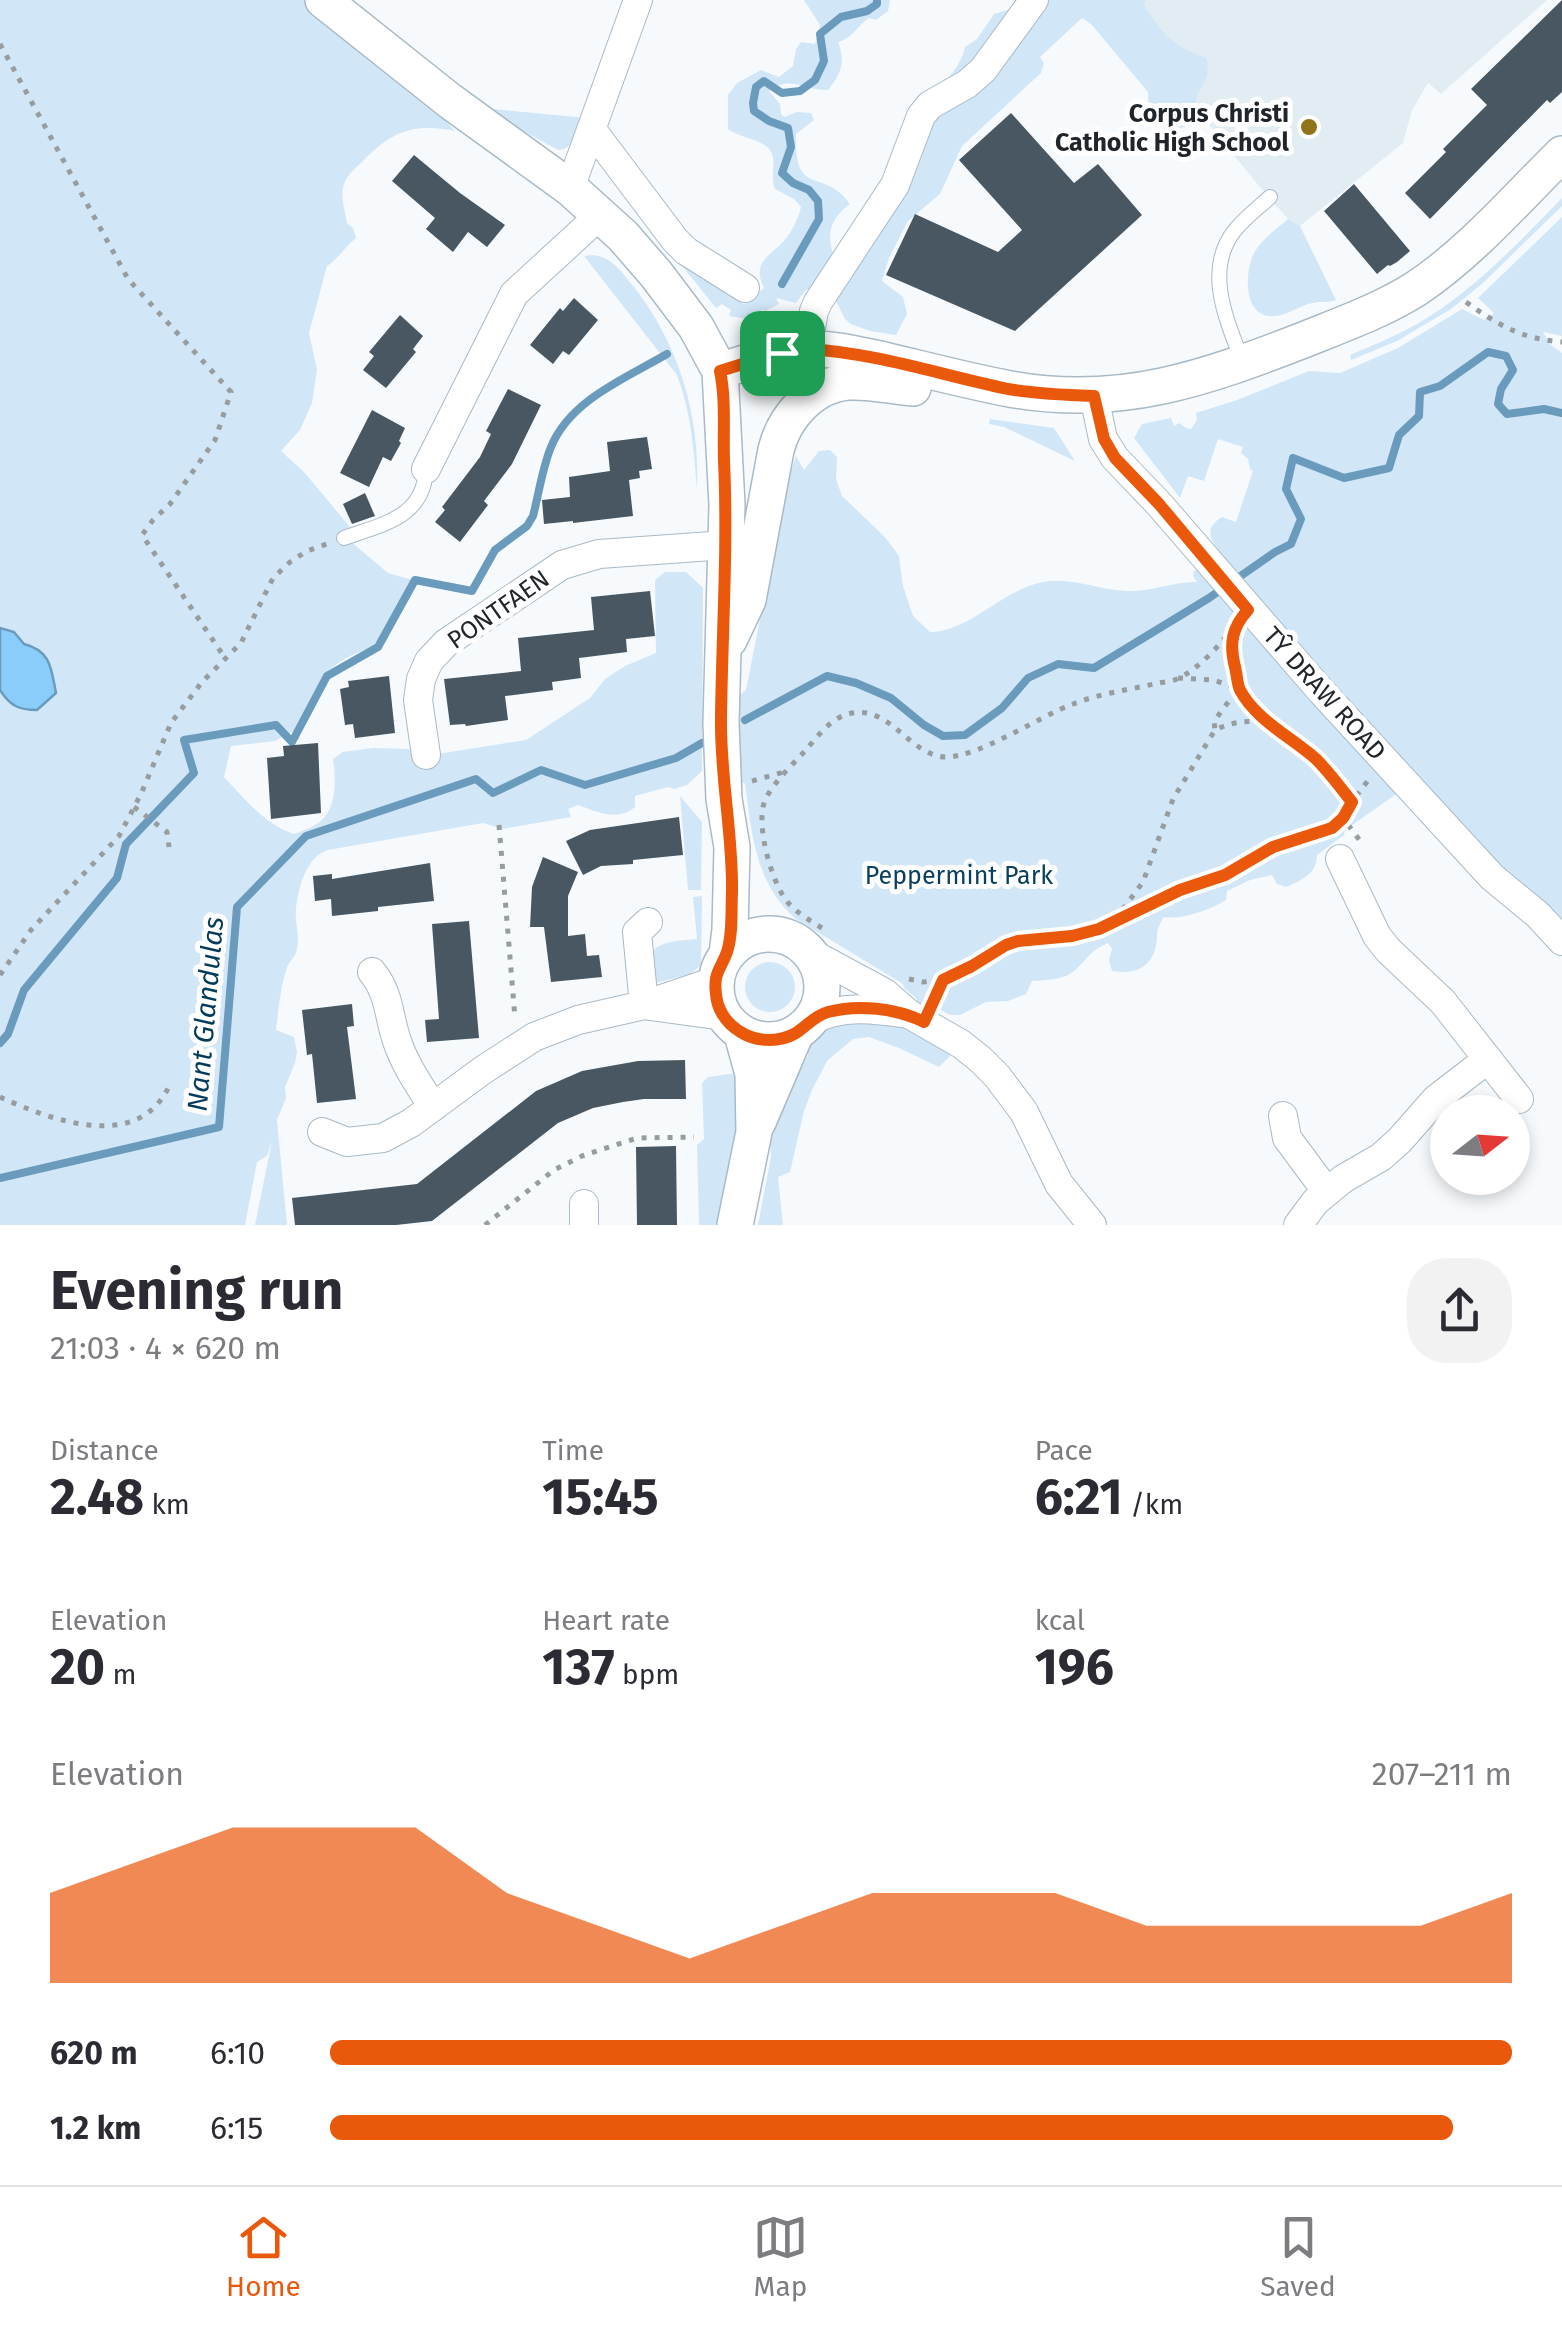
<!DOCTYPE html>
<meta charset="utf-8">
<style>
body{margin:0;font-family:"Fira Sans",sans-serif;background:#f2f2f3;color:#2b2b33;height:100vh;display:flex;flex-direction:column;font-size:38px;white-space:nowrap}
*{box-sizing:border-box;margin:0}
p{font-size:32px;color:#7c7c81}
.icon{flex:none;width:55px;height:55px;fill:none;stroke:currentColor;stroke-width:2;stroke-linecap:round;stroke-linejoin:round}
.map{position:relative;height:1225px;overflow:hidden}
.sheet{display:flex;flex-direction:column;background:#fff;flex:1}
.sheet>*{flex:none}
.needle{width:65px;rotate:73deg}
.tools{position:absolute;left:1430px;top:1095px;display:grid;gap:20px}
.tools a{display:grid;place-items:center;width:100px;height:100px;border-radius:50%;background:#fff;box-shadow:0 5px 15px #0003;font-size:50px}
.pin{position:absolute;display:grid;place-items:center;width:85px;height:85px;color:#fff;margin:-42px;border-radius:20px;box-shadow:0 5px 15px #0006}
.round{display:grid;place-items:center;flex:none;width:105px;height:105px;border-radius:40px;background:#f2f2f3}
.overview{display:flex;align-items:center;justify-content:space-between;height:170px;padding:0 50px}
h1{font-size:55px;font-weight:700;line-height:75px}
.stats{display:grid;grid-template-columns:repeat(3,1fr);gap:15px;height:170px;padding:10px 50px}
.stats div{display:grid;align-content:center}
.stats b{font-size:50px;font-weight:700}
.stats small{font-size:28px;font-weight:400}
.stats p{font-size:28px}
.chart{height:280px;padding:20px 50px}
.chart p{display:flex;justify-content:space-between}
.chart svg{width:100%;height:180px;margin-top:10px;fill:#ea580c;opacity:.7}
ul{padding:0 50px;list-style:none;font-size:32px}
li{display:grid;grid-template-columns:160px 120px 1fr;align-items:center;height:75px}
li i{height:25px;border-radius:12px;background:#ea580c}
.dock{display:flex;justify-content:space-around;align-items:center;height:140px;border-top:2px solid #e1e1e2;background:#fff;font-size:28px;color:#7c7c81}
.dock a{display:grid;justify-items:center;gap:5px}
.dock .active{color:#ea580c}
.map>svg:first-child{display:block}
</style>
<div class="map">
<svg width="1562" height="1225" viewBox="0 0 1562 1225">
<rect width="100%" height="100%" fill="#f6fafc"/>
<!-- built -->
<path fill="#e2ecf3" d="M1107,0h440l-106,94 -13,-11 -16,27 -9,33 -103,83 -12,-7 -34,-39z"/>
<!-- green -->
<g fill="#d1e6f7">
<path d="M0,0h330l125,131c-40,-8 -62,-1 -91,29 -7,7 -17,15 -20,24 -4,12 1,27 3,39l6,5 3,10c-11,9 -18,21 -29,28l-18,67 8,37 -5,33 -12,27 -19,21 23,21 46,55 -10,4 6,10h4l38,32 28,8c-8,13 -8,28 -22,36l-3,10 -14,20c-18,3 -44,15 -55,32 -6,11 -11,33 -17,46l-30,16 -44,5 -7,31c22,23 40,47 70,57 8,-3 17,-6 24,-11 19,-12 18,-43 15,-64l10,-7 30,-4 35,1 29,5 89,-14 64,-42 15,-19 20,-13 31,-13 -1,-73 10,-8h21l17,16 -1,183 -15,14 -13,4 -6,-2 -33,9v11c-18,15 -37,5 -57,-2l-10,4 3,8 -68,12 -20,-6 -155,27c-22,7 -29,36 -32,58 -2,15 6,31 -1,47 -2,4 -7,8 -8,13 -7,19 -8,41 -11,62l18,7 3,15 -2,11 -10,24 1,11 -9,22 10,105h-32l17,-84 -5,15 -10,6 -12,63h-245z"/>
<path d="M804,0h86l-2,11 -12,9 -7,-2c-12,8 -16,20 -31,24 8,20 3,32 -10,48 -24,1 -38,-16 -59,1l11,13 1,10 3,3 13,-5 14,1 3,7 -18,14c-2,66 28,32 54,70 -20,15 -24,29 -16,52l63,-99c-12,-37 60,-68 68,-110l12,-8 17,-25 19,-6 3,-8h129l-1,5c18,29 29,41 62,53 6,25 -6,24 -10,42 -1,6 1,12 2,18l-6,8 -13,2 -18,-11 -13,-16v-9l-57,-68 -9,-6 -42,39 4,6 -3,10 -79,73 -22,48 -32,27 -19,37 -7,23 21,16 4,17 -11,21 -26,-4 -19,-7 -6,-5 -8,-16 -16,-17 -15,4 -10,13 -20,-5 3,6 -14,7 -2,-2 -9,11 -25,-4 2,-6 -9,-6 -6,4 -41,-51 69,47 20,-16c-11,-22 1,-30 16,-43 10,-9 18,-25 21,-38l-7,-8 -19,-10c-5,-14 1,-24 -3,-35 -5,-15 -31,-15 -44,-25v-34l9,-12 24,-13 18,7 14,-11 3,-17 5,-7 14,2 5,-19z"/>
<path d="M491,109l86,8 6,3c-6,14 -9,29 -25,30l-69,-38z"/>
<path d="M1562,198v8l-79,77 -32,26 -54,32 -46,19 -1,-5c26,-11 53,-22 77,-37 51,-32 93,-77 135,-120z"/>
<path d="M1562,217v119l-19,-4 8,13 11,8v587l-160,-150 -57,40 -1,5 -27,20c0,19 -15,25 -31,32l-9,-3 -5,-9 -22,5 -23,11 -1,9c-17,10 -43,20 -62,17 -10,14 -5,20 -9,33 -7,21 -25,24 -43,21l-3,-11 3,-11 -4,-6c-20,9 -19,15 -34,28 -10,9 -28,9 -42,10l-6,13 -18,7 -22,1 -26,13h-10l-22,-11 -4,5 -6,-3 -2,-8 -12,-10 -1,-4 -107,-65c-41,-35 -44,-85 -51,-135l-13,-10 -4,-69 18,-15 40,-203 10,-31 8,14 15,-19 11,-1 7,7 -1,22 6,17 43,41 14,19 4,30 10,30 17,16c39,-1 67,-37 105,-48 32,-10 60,6 92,7 24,1 47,-10 70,-9l-4,-6 1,-5 31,-12c-11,-15 -25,-29 -3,-42l14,5 17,-51 -3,-2 -2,-10 -7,-6 2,-6 -25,-8 -14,42 -16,-5 -8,22 -46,-60 8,-14 29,-6 3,8 5,-3 7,5 5,1 6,-9 -1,-7 41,-13 72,-29 31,2 58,-25 64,-39 22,11 10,-7 -16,-15z"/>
<path d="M1288,219l12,7 36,74c-9,3 -14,1 -23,3 -13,2 -24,12 -38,13 -32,3 -31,-43 -21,-63 8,-14 22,-24 34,-34z"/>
<path d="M593,255c21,3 28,17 41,32 46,60 66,128 63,203 -3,-39 -6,-78 -20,-115l-93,-119z"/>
<path d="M990,419l64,9 21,33 -71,-34 -15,-3z"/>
<path d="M680,796l22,26 -1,68h-13z"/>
<path d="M702,896l-1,69 -11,9 -38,10 -2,-30c10,-14 30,-13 47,-15l-4,-42z"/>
<circle cx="770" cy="987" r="25"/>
<path d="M865,1018l38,4 46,22 2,11 -12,12 -40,-19 -30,-11 -16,2 -26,22 -15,29 -8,21 -14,61 -12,5 5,48h-25l13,-68 -2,-31 23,-49 16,-21 -1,-11 8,-13 21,-12 14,5z"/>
<path d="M736,1073l10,13 -25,139h-22l-2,-80 7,-6 -2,-56 6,-6z"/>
</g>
<!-- water -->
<path fill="#8acdfb" stroke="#6a9bbc" stroke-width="2.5" d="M0,628l14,4 10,12c27,7 27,24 32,49l-19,17c-18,0 -27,-4 -37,-20z"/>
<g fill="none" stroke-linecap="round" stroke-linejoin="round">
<!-- stream -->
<g stroke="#6a9bbc" stroke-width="8">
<path d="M782,284l37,-65 -1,-18 -9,-11 -16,-7 -11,-10 9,-26 -3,-19 -19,-7 -15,-10 -1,-8 3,-16 8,-6 18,12 18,-2 15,-11 9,-19 -4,-27 21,-17 26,-6 10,-7v-4"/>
<path d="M745,720l82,-44 29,7 35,15 33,27 19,11 22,-1 37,-27 26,-30 30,-14 36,4 115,-70 66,-46 16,-8 10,-25 -15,-30 7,-31 51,20 45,-10 10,-33 20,-19 1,-24 20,-6 48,-34 18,4 7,14 -12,19 -3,15 9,10 37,-5 18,4"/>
<path d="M0,1043l8,-9 16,-44 93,-112 9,-34 68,-71 -10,-33 92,-15 16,17 35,-66 51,-29 37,-67 57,11 23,-41 32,-24 6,-10c6,-23 9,-47 18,-69 19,-47 75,-69 116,-93"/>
<path d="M0,1178l219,-51 18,-220 69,-71 170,-57 17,14 48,-23 44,15 91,-27 26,-15"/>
</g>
</g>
<!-- building -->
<g fill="#485762">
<path d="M1562,0v92l-12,11 -3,-3 -117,119 -25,-26 41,-41 -3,-3 44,-44 -16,-16z"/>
<path d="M1011,113l63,70 24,-19 44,51 -127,116 -129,-56 29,-61 83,38 24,-22 -63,-70z"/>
<path d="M414,155l46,38 45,32 -18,22 -19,-15 -15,20 -27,-23 9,-11 -43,-37z"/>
<path d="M1354,184l56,67 -13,11 -7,4 -2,-1 -11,9 -53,-63z"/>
<path d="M574,298l24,22 -29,35 -6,-4 -10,13 -23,-19 30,-37 3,3z"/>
<path d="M400,315l23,21 -10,13 3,3 -30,36 -23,-18 11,-14 -5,-4z"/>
<path d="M508,389l33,16 -29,59 -28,37 4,4 -28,37 -25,-20 10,-12 -3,-3 38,-50 11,-23 -5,-3z"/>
<path d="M372,410l33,18 -6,13 2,2 -10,18 -8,-4 -14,30 -29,-14z"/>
<path d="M647,437l5,32 -13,2 1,7 -11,2 4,36 -60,7v-2l-29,3 -2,-24 28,-3 -1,-20 41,-6 -3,-29z"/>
<path d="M365,493l10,23 -23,8 -9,-20z"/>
<path d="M650,591l5,45 -29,3 1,13 -48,6 2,20 -29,4 1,8 -48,6 3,24 -42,6 -1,-2 -15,1 -6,-46 77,-8 -3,-33 76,-8 -3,-33z"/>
<path d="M389,676l6,57 -40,5 -2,-14 -8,1 -5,-36 9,-2 -1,-6z"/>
<path d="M318,743l3,70 -50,6 -4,-61 17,-2 -1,-10z"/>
<path d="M679,817l4,38 -50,5v4l-32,2 -18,9 -17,-34 24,-11z"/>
<path d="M543,857l35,15 -10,24v40l17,-2 2,22 12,-1 3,22 -51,5 -7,-55h-14l2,-40z"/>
<path d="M430,863l4,38 -56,6v4l-46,5 -1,-17 -16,2 -2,-25 19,-2v5z"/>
<path d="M469,921l10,117 -52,4 -2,-22 14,-1 -7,-95z"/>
<path d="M352,1004l2,22 -7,1 9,72 -39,4 -5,-49 -5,1 -5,-45z"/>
<path d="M685,1060l1,39h-42l-21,3 -30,6 -35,15 -126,98 -36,4h-101l-3,-27 125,-14 119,-93 46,-20 56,-10z"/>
<path d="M676,1146l1,79h-40l-1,-78z"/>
</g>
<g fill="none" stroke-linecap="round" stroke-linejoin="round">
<defs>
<g id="service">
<path d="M1243,363c-16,-42 -40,-93 -8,-133 10,-12 23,-22 35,-33"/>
<path d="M344,538c38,-14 80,-20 82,-69"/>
</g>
<g id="minor">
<path d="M592,130l83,110 11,11 59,37"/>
<path d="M570,188l68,-188"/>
<path d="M807,349l7,-38 4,-9 77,-117 26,-69 9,-11 37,-21 16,-14 51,-70"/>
<path d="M1094,396l9,43 12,19 44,46 163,188 170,185 46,38 24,26"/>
<path d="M426,469l88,-175 86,-79"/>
<path d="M426,755l-8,-55 3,-21 8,-18 17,-18 116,-78 37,-11 127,-9"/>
<path d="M1340,859l37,77 11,14 55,52 76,97"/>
<path d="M809,952l76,41 24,21 52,30 19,15 17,17 27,36 35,72 33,41"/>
<path d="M372,972c18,22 16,43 25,69 8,24 22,44 36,66"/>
<path d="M644,1005l-7,-73 11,-10"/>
<path d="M650,1006l73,10"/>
<path d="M810,1021c32,-17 65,-12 99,-7"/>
<path d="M1283,1116l4,22 40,54"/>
<path d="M322,1132l25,10 36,-4 28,-15 72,-53 51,-33 44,-17 66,-15 71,-24"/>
<path d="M584,1204v21"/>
<path d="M1298,1225l17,-23 28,-23 38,-22 19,-17 36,-41 52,-40"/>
</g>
<g id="tertiary">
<path d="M323,0l127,101 120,87 53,48 33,38 40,53 24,44 7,134 -6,218 3,76 8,48 -2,83 -3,24"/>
<path d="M720,371c28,-9 59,-21 89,-22 25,-1 51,6 75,11 42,10 84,21 126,29 110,20 196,-11 296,-50 37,-15 77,-29 111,-51 54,-36 99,-89 145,-134"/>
<path d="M729,640l19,-40 28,-150c8,-33 36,-65 72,-68 22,-1 44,4 65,6"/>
<circle cx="769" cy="987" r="53"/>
<path d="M758,1122l38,-89"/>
<path d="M735,1225l19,-93 -1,-58 -11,-40"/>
</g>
</defs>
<!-- service casing -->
<use href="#service" stroke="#a9bac6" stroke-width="16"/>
<!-- minor casing -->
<use href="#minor" stroke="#a9bac6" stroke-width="30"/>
<!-- tertiary casing -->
<use href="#tertiary" stroke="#a9bac6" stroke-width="38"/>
<!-- path -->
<g stroke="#979c9f" stroke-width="5" stroke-dasharray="5 8" stroke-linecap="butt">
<path d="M0,44l128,235 103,113 -16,48 -45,64 -17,16 -11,15 83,123"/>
<path d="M1466,302c32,23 56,37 96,40"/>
<path d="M1235,629l-3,10v19l6,31 31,34 13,8 38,32 32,39"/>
<path d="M1178,678l36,2 24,9 -24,32 1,9"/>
<path d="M752,781l32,-9"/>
<path d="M134,807l33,25 2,15"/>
<path d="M1343,818l9,-16 17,-23"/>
<path d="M499,825l16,193"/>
<path d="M1115,920l28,-38 30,-83 42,-69c18,-9 34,-10 54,-7"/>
<path d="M822,928c-13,-8 -27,-16 -36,-28 -15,-20 -32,-79 -20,-102 9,-17 26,-33 39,-47 13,-15 26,-34 47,-38 39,-7 58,43 94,44 33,0 94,-41 127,-53 25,-10 54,-14 81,-20 7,-2 16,-2 23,-5 19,-8 44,-34 55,-51"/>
<path d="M0,975l31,-45 88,-94 22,-42 30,-71 31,-41 39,-39 32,-65 17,-16 17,-11 20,-7"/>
<path d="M909,979l14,3 20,-2"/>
<path d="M933,1000l10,-20 29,-14 33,-21 13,-4 53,-5 28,-7 80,-39 46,-15 48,-28 59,-19 11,-10 18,24"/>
<path d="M0,1097c53,24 141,57 171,-15"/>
<path d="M485,1225l69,-55 28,-14 55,-18 57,-1"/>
</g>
<!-- service -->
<use href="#service" stroke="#fff" stroke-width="14"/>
<!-- minor -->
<use href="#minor" stroke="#fff" stroke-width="28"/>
<!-- tertiary -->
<use href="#tertiary" stroke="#fff" stroke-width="35"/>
</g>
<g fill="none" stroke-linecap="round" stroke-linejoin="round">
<defs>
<path id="route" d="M808,349c68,4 133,26 200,40 29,5 58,6 86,7l10,43 11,19 44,46 89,106c-16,17 -19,34 -13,57 2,7 2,17 5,23 16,30 51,47 76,69 13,13 24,28 36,43l-9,16 -11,10 -59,19 -48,28 -45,15 -81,39 -27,7 -54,5 -12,4 -34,21 -29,14 -19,42c-28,-14 -66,-18 -96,-10 -14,4 -21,14 -32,21 -17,10 -41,9 -57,-2 -13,-8 -22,-22 -23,-37 -3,-21 5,-25 11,-42 6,-18 4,-42 5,-60 1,-58 -12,-115 -11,-174 1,-85 7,-171 3,-257 -1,-30 2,-61 -4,-90l55,-17z"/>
</defs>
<!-- route casing -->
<use href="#route" stroke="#fff" stroke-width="20"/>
<!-- route -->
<use href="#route" stroke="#ea580c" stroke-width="12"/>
</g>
<!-- markers -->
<circle fill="#91741a" stroke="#fff" stroke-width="4" cx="1309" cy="127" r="10"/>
<g text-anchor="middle" stroke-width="10" stroke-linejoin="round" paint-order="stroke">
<!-- poi labels -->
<g font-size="25" font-weight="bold" fill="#1f252a" stroke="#fff" text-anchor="end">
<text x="1289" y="122">Corpus Christi<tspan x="1289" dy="29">Catholic High School</tspan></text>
</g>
<!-- street labels -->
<g font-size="25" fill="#1f252a" stroke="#fff">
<text transform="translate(498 609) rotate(-35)" y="9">PONTFAEN</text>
<text transform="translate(1325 693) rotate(48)" y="9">TŶ DRAW ROAD</text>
</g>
<!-- park labels -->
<g font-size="25" fill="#0a405e" stroke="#fff">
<text x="959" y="884">Peppermint Park</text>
</g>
<!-- water labels -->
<g font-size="28" font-style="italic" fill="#043b5a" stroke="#fff">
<text transform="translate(205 1014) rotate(-85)" y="10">Nant Glandulas</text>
</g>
</g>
</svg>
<div class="tools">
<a><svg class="needle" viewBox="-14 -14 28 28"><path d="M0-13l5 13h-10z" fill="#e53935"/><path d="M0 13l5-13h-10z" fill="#7c7c81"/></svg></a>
</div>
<div class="pin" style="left:782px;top:353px;background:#1e9e55"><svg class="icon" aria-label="arrive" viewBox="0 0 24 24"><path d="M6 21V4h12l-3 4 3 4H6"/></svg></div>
</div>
<section class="sheet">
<div class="overview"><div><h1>Evening run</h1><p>21:03 · 4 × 620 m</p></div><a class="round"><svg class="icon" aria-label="share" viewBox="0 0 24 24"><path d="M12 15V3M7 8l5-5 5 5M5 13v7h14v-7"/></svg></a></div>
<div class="stats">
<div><p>Distance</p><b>2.48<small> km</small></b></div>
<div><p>Time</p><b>15:45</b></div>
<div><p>Pace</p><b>6:21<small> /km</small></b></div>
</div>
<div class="stats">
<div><p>Elevation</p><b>20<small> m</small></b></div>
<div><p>Heart rate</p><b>137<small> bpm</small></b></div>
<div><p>kcal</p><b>196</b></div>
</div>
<div class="chart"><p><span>Elevation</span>207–211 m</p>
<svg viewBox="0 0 160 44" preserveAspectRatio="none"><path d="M0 44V22L10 14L20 6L30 6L40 6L50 22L60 30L70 38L80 30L90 22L100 22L110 22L120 30L130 30L140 30L150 30L160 22V44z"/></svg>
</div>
<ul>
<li><b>620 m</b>6:10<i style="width:100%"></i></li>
<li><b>1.2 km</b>6:15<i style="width:95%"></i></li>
</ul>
</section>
<nav class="dock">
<a class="active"><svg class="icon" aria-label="home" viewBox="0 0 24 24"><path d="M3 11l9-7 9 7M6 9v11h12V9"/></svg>Home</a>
<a><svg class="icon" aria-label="map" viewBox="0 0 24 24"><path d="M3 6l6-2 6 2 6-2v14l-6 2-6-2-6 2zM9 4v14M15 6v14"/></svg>Map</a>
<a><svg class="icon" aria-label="saved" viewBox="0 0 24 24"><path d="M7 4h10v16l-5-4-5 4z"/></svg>Saved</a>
</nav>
